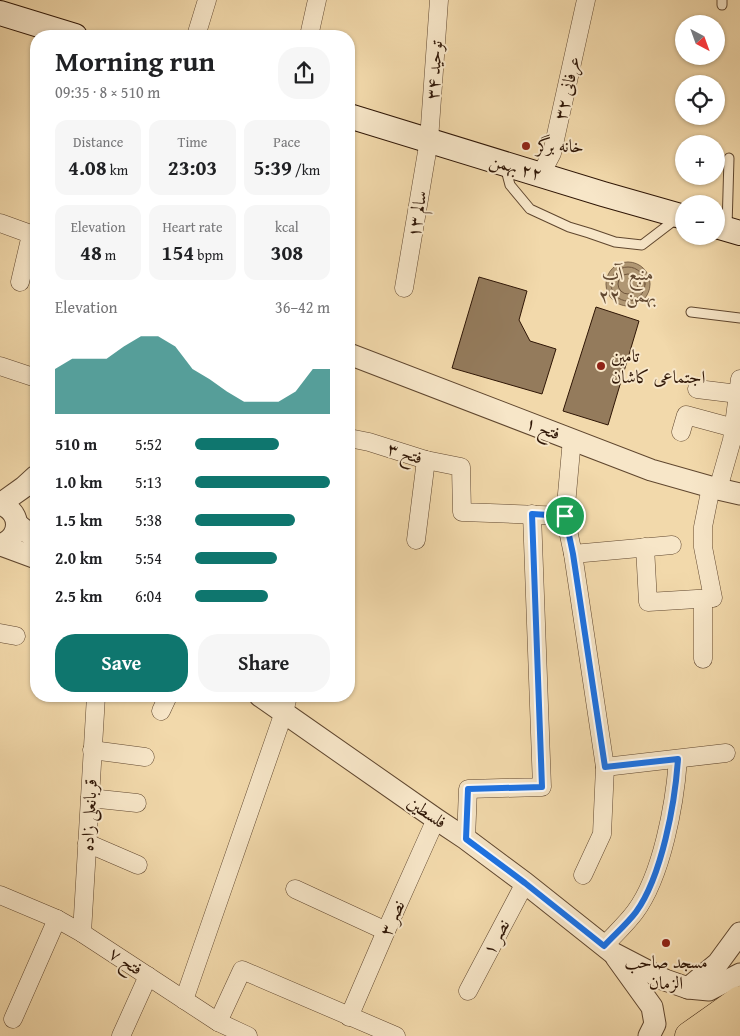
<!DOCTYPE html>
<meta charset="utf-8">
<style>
body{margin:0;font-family:"Gentium Book Plus",Amiri,serif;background:#f6f6f6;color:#202124;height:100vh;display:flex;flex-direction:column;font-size:19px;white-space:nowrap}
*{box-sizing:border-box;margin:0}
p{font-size:16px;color:#757577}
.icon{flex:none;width:28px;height:28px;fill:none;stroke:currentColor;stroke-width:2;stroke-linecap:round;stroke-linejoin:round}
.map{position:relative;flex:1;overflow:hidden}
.drawer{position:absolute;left:30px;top:30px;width:325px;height:672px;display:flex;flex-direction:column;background:#fff;border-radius:20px;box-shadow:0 1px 4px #0004}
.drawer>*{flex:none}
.needle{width:32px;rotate:139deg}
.tools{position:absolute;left:675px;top:15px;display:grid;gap:10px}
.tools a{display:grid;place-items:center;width:50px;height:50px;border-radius:50%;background:#fff;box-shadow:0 1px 4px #0004;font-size:25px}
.pin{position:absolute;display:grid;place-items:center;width:42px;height:42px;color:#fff;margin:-21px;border:2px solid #fff;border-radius:50%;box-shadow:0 1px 5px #0007}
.round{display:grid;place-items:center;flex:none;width:52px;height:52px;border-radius:20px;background:#f6f6f6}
.summary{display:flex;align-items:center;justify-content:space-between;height:85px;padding:0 25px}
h1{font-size:28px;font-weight:700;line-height:38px}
.stats{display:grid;grid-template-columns:repeat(3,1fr);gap:8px;height:85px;padding:5px 25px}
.stats div{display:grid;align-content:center;border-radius:12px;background:#f6f6f6;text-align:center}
.stats b{font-size:21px;font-weight:700}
.stats small{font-size:14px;font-weight:400}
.stats p{font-size:14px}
.chart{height:140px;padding:10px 25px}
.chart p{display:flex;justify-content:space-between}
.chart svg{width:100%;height:90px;margin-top:5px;fill:#0f766e;opacity:.7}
.cta{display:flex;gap:10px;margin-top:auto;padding:10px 25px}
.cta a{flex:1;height:58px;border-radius:20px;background:#0f766e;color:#fff;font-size:20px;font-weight:700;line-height:58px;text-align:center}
.cta a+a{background:#f6f6f6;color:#202124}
ul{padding:0 25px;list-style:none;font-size:16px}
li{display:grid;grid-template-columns:80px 60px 1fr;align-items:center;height:38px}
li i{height:12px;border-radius:6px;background:#0f766e}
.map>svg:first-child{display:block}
</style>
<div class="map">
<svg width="740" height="1036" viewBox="0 0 740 1036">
<rect width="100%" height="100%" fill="#f2d9ab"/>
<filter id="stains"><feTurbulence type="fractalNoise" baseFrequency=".004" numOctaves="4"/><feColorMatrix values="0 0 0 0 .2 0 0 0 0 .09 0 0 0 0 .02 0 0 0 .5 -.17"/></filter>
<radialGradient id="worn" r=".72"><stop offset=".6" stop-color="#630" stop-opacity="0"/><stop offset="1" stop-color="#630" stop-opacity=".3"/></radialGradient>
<!-- water -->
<circle fill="#b09773" stroke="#7c6347" cx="628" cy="284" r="22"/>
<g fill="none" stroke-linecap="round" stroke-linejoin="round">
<!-- shore -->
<g stroke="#70563c" stroke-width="1">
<circle cx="628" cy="284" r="17"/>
<circle cx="628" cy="284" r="10"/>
</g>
</g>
<!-- building -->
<g fill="#947b5c" stroke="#2f1606">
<path d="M479,277l48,14 -8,29 11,21 26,8 -14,45 -90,-26z"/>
<path d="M596,307l43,14 -31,104 -45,-14z"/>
</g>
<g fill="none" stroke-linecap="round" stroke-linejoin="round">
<defs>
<g id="service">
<path d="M722,0v5"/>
<path d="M505,166l5,19 20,24 39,18 20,6 26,9 27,3 34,-26"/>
<path d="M727,227l2,-69"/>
<path d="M691,312l49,6"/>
</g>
<g id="minor">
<path d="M196,36l11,-36"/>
<path d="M309,36l8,-36"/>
<path d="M541,174l11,-21 34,-153"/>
<path d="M0,223l36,13"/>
<path d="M20,282l11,-47"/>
<path d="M404,288l25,-148 10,-140"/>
<path d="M0,366l36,12"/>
<path d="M697,389l41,5"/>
<path d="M681,432l5,-17 48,13"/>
<path d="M349,438l20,4 57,18 35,7 1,45 103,4"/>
<path d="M572,439l-7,77 8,38 32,213 121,-14"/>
<path d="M718,489l14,-49 8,-61"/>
<path d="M416,540l10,-80"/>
<path d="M645,547l3,55 65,-4 -10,-51v-20l8,-40"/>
<path d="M573,554l99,-9"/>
<path d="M0,633l16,3"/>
<path d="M703,659v-60"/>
<path d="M161,711l7,-15"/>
<path d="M92,750l53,7"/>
<path d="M90,798l47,5"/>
<path d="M466,839l2,-50 74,-2 -10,-273"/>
<path d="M87,843l51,22"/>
<path d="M583,875l19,-41 3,-67"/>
<path d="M295,889l91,42"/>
<path d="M0,895l57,24 25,14 136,89 30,14"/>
<path d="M82,933l14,-237"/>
<path d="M604,946c10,-11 22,-22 31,-34 27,-36 40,-109 43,-153"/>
<path d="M468,991l57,-108"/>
<path d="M184,1000l100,-288 4,-16"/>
<path d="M349,1017l37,-86 50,-112"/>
<path d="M13,1019l44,-100"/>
<path d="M218,1022l24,-52 154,66"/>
<path d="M121,1036l27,-60"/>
</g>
<g id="tertiary">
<path d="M349,354l302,116 67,19 22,5"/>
<path d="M0,504c22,8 22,33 0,41"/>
<path d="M0,504l24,-17 12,-11"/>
<path d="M17,524l19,15"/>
<path d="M1,545l35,13"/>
<path d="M260,696l176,123 30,20 59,44 88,70 52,27 23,8 21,2 31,-16"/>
<path d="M616,957l36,50 3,17 -6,12"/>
<path d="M688,988l30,-25 22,-30"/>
</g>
<g id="secondary">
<path d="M0,13l75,23"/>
<path d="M349,116l254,78 81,23"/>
<path d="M716,226l24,7"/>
</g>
<g id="trunk">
<path d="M689,1036l51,-36"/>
<path d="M726,1036l14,-9"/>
</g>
</defs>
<!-- service casing -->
<use href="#service" stroke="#60472f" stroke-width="11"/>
<!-- minor casing -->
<use href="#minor" stroke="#60472f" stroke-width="19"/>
<!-- tertiary casing -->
<use href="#tertiary" stroke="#60472f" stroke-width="23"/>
<!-- secondary casing -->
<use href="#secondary" stroke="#2f1606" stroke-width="26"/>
<!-- trunk casing -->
<use href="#trunk" stroke="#2f1606" stroke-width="29"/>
<!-- service -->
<use href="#service" stroke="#f7e6c8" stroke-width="9"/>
<!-- minor -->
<use href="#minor" stroke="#f7e6c8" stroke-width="18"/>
<!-- tertiary -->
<use href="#tertiary" stroke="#f7e6c8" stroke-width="21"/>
<!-- secondary -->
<use href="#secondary" stroke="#f7e6c8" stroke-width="24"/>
<!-- trunk -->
<use href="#trunk" stroke="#f2d9ab" stroke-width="28"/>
</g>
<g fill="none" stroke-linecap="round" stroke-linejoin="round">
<defs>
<path id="route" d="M532,514l33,2 8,38 32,213 73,-8c-3,44 -16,117 -42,153 -9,12 -22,23 -32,34l-79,-63 -59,-44 2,-50 74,-2z"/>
</defs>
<!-- route casing -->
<use href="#route" stroke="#fff" stroke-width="10"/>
<!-- route -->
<use href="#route" stroke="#1a73e8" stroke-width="6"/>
</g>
<!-- markers -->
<g fill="#8f2418" stroke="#f7e6c8" stroke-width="2">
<circle cx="526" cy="146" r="5"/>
<circle cx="601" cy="366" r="5"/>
<circle cx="666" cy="943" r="5"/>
</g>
<g text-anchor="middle" stroke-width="4" stroke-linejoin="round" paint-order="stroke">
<!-- street labels -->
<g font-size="18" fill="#2f1606" stroke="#f7e6c8">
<text transform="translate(434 70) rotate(-86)" y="6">توحید ۳۴</text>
<text transform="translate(567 88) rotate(-77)" y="6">عرفانی ۳۲</text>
<text transform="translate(516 167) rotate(16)" y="6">٢٢ بهمن</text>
<text transform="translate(417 214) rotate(-81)" y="6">سالم ۱۳</text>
<text transform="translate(543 428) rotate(21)" y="6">فتح ۱</text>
<text transform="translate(405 453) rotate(17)" y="6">فتح ۳</text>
<text transform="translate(427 812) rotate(34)" y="6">فلسطین</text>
<text transform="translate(89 815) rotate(-87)" y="6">قربانعلی زاده</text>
<text transform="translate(392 918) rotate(-66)" y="6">نصر ۳</text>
<text transform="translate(496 937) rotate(-62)" y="6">نصر ۱</text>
<text transform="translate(126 961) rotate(33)" y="6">فتح ۷</text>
</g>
<!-- poi labels -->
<g font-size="18" fill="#2f1606" stroke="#f7e6c8" text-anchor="start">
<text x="536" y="152">خانه برگر</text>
<text x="611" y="362">تامین<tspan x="611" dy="21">اجتماعی کاشان</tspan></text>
<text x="666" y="968" text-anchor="middle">مسجد صاحب<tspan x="666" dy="21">الزمان</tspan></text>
</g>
<!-- water labels -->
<g font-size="19" font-style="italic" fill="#634a32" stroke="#f7e6c8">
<text x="628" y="280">منبع آب<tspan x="628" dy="22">۲۲ بهمن</tspan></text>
</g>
</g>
<rect width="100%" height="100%" filter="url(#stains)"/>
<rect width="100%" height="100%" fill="url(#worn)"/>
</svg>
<div class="tools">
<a><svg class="needle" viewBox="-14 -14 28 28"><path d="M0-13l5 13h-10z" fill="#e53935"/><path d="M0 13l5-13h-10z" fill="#757577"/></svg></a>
<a><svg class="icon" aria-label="locate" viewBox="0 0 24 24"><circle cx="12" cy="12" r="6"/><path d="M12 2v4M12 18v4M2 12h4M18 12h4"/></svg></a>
<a>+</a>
<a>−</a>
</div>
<div class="pin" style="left:565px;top:516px;background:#1e9e55"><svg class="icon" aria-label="arrive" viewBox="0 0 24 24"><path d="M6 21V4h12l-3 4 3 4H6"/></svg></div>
<section class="drawer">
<div class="summary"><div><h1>Morning run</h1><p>09:35 · 8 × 510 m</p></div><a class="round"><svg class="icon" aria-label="share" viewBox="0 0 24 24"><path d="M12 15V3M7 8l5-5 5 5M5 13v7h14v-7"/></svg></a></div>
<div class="stats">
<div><p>Distance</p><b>4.08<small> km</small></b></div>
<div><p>Time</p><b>23:03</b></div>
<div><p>Pace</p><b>5:39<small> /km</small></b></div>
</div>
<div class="stats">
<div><p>Elevation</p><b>48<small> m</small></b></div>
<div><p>Heart rate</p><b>154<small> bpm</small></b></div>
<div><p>kcal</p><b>308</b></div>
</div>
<div class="chart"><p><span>Elevation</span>36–42 m</p>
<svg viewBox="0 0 160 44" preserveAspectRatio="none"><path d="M0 44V22L10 17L20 17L30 17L40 11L50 6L60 6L70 11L80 22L90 27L100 33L110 38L120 38L130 38L140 33L150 22L160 22V44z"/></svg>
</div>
<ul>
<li><b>510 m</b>5:52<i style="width:62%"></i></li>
<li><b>1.0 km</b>5:13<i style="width:100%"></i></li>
<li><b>1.5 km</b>5:38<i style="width:74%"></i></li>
<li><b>2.0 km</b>5:54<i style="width:61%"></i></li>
<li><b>2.5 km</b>6:04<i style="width:54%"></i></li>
</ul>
<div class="cta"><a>Save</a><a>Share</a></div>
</section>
</div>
